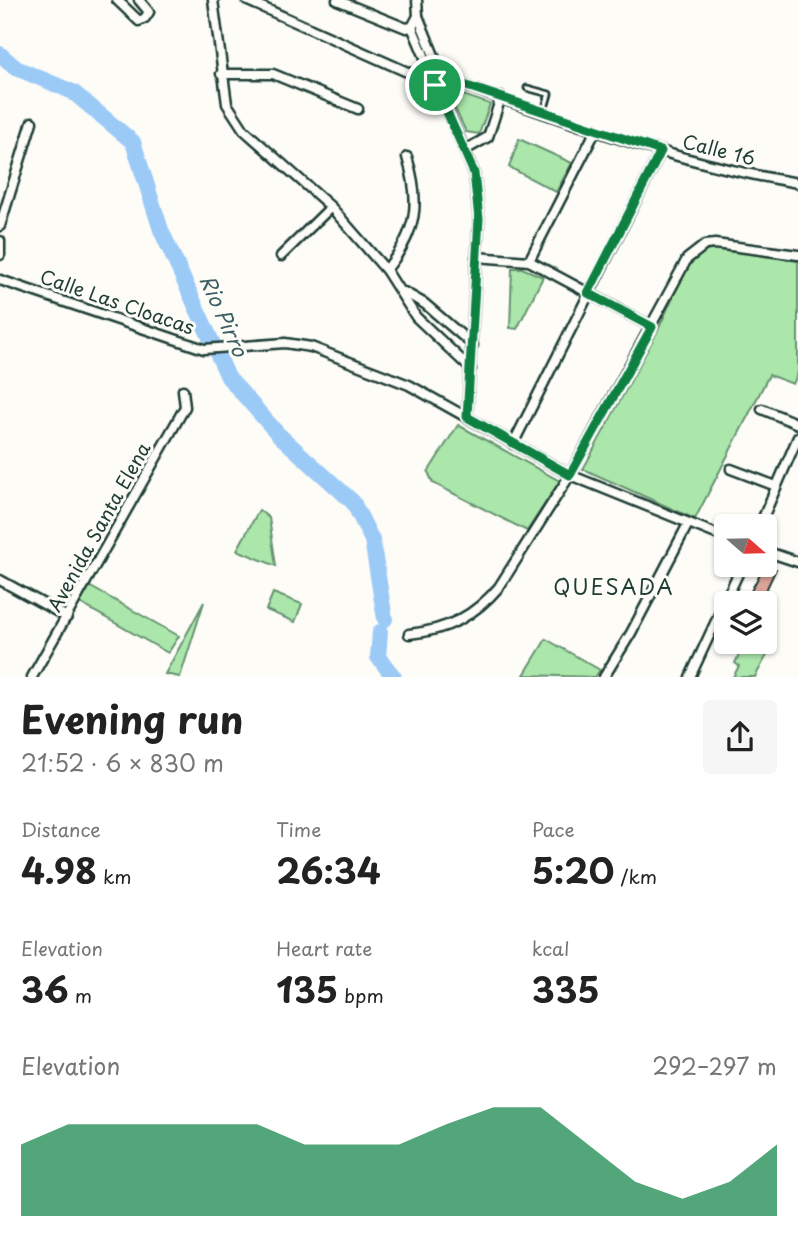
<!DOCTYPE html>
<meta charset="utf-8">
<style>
body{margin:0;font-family:"Playpen Sans",sans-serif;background:#f6f6f6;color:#222;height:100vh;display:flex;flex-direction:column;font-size:26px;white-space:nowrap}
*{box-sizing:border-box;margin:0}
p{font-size:23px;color:#767676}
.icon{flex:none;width:38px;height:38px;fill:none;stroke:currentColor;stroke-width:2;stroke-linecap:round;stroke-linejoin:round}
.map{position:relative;height:677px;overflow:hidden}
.drawer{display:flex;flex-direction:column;background:#fff;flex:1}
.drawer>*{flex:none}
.needle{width:46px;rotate:110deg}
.controls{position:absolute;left:714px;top:514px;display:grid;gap:14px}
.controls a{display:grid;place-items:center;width:63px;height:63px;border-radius:7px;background:#fff;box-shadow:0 2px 5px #0004;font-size:35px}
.pin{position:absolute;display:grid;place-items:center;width:60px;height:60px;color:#fff;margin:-30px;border:4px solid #fff;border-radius:50%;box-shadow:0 2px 7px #0007}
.round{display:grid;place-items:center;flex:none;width:74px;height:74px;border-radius:7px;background:#f6f6f6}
.overview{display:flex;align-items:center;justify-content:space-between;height:119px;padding:0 21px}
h1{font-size:38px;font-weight:700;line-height:52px}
.metrics{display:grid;grid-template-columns:repeat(3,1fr);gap:10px;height:119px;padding:7px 21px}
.metrics div{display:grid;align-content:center}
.metrics b{font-size:35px;font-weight:700}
.metrics small{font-size:19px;font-weight:400}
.metrics p{font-size:19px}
.chart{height:196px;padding:14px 21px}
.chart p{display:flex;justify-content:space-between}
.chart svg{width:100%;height:126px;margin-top:7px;fill:#0b8043;opacity:.7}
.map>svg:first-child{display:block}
</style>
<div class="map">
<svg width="798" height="677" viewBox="0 0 798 677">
<rect width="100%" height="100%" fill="#fdfcf7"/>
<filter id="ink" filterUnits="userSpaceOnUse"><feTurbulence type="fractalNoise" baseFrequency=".0143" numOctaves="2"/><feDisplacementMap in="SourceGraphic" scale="14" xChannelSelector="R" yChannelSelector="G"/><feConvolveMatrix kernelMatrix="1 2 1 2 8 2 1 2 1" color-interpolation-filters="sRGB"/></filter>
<g filter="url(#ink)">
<!-- green -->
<g fill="#abe6ab" stroke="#659270" stroke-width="2">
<path d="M457,93l33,11 -11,30 -13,-2 -15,-32z"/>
<path d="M519,139l53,24 -16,29 -47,-25z"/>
<path d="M716,248l82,13v112l-5,11 -24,-9 -74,144 -112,-50 74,-137 32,-70 14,-10z"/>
<path d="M512,268h10l21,9 -26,52 -7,-1z"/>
<path d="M458,425l102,56 -33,50 -94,-48 -5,-11z"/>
<path d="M259,510l10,8 7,48 -39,-16z"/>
<path d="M89,586l90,50 -11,17 -88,-50z"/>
<path d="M273,593l29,11 -7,18 -29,-12z"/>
<path d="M204,602l-24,75 -15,-3z"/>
<path d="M546,639l54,31 -5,7 -71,-2z"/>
<path d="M745,642h18l9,4 -17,31h-22l6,-11 -4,-3z"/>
</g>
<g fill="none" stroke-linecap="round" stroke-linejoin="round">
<!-- river -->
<g stroke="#9ccaf7" stroke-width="16">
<path d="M0,54l16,14 57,24 60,50 28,88 67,147 50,57 75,68 19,38 13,79"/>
<path d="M380,632l-2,25 16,20"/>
</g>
</g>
<!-- building -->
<path fill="#dca398" stroke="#1f3d34" stroke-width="2" d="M765,564l11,5 -14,30 -12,-6z"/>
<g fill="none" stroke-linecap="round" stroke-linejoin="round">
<defs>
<path id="lane" d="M527,88l22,6 -5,17"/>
<g id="street">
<path d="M117,0l22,21 6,-3 4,-6 -10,-12"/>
<path d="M213,0l14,104 17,26 87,77 55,63 30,47 55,52"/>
<path d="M246,0l168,75 29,3c116,41 233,85 355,105"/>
<path d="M337,0l69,28 6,-1 6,-11 -1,-16"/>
<path d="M418,16l25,62"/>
<path d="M412,27l62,146 5,46 -12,198"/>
<path d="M221,74h52l85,35"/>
<path d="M414,75l6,11 23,19"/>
<path d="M465,150l23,-13 13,-40"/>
<path d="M0,226l32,-104"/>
<path d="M0,241v14"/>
<path d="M281,256l50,-49"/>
<path d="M476,257l53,4 123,66"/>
<path d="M529,261l67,-131"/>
<path d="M386,270c31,-38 35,-67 21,-113"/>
<path d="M0,280l204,69 81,-6 26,4 98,38 161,90 156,63"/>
<path d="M404,292l21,12 48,41"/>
<path d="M762,409l36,15"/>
<path d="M513,444l148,-293"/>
<path d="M731,469l45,17"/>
<path d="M759,527l39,-90"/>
<path d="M765,551l33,11"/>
<path d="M0,580l67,37"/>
<path d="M765,633l4,3"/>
<path d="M409,634c39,-4 65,-18 90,-47l71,-112 117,-216 18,-14 10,-1 83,11"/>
<path d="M32,677l153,-270 -2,-17"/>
<path d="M604,677l27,-44 57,-109"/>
<path d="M690,677l52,-112"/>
</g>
</defs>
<!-- lane casing -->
<use href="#lane" stroke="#1f3d34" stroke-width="9"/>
<!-- street casing -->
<use href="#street" stroke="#1f3d34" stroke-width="13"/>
<!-- lane -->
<use href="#lane" stroke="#fdfcf7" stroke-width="3.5"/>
<!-- street -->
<use href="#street" stroke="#fdfcf7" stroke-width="8"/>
</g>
</g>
<g fill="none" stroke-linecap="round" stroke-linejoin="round" filter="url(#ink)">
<defs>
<path id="route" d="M443,78l218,73 -73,142 64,34 -82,148 -103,-58 12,-198 -5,-46 -39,-88v-6z"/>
</defs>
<!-- route casing -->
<use href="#route" stroke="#fff" stroke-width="14"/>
<!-- route -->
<use href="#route" stroke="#0b8043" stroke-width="9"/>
</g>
<g text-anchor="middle" stroke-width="6" stroke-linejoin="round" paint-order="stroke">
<!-- street labels -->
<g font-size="19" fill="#1f3d34" stroke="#fdfcf7">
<text transform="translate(719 150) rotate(14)" y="7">Calle 16</text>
<text transform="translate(117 302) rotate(19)" y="7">Calle Las Cloacas</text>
<text transform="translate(99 527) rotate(-61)" y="7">Avenida Santa Elena</text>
</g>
<!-- water labels -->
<g font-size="21" font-style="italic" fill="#3e6065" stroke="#fdfcf7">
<text transform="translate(223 316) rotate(66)" y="7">Rio Pirro</text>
</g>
<!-- neighbourhood labels -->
<g font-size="21" letter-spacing="2" fill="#1f3d34" stroke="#fdfcf7">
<text x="614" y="595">QUESADA</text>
</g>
</g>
</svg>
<div class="controls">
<a><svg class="needle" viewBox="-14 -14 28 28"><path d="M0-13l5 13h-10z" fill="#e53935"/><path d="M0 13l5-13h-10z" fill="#767676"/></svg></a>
<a><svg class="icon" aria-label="layers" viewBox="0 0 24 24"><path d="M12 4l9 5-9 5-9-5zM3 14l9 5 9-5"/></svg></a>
</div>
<div class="pin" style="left:435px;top:85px;background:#1e9e55"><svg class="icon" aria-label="arrive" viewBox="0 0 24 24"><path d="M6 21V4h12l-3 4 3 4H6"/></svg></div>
</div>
<section class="drawer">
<div class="overview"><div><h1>Evening run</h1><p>21:52 · 6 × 830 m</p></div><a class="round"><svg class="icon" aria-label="share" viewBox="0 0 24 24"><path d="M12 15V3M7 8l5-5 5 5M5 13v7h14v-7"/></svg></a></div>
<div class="metrics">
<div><p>Distance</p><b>4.98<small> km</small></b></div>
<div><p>Time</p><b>26:34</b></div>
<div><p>Pace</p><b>5:20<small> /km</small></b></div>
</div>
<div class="metrics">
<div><p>Elevation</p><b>36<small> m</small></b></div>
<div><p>Heart rate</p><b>135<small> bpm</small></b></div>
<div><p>kcal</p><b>335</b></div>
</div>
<div class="chart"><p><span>Elevation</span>292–297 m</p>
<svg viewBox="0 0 160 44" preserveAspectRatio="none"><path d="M0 44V19L10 12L20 12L30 12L40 12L50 12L60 19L70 19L80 19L90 12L100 6L110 6L120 19L130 32L140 38L150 32L160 19V44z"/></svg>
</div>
</section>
